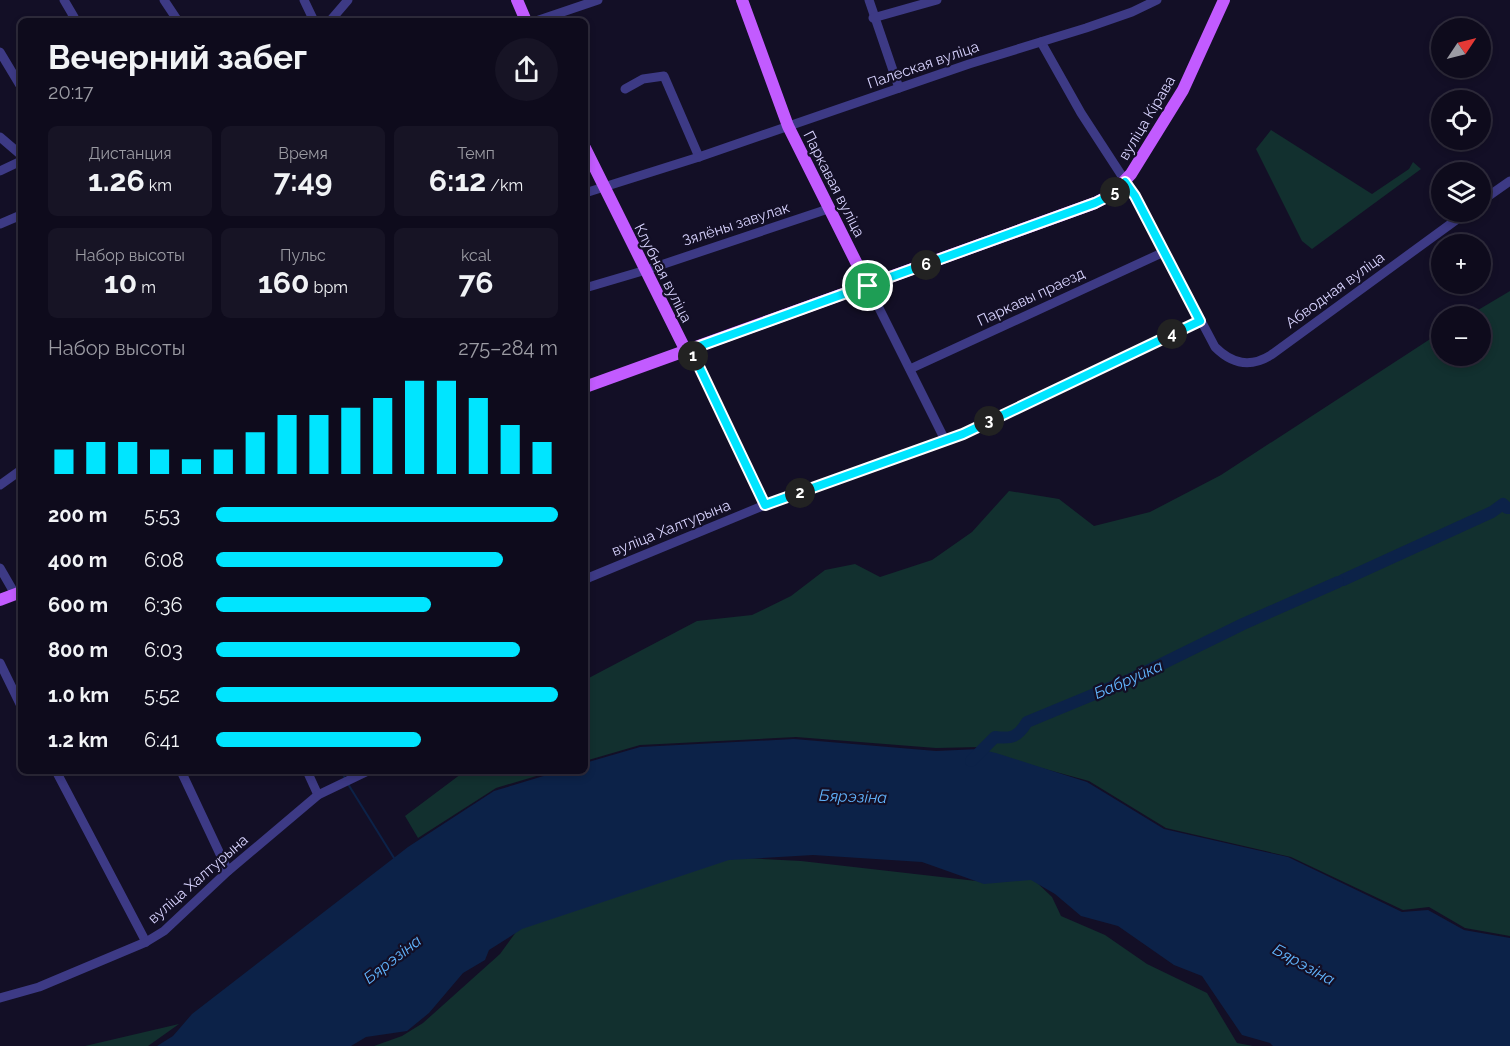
<!DOCTYPE html>
<html lang="ru">
<meta charset="utf-8">
<style>
body{margin:0;font-family:Raleway,sans-serif;background:#171425;color:#f1f3f6;height:100vh;display:flex;flex-direction:column;font-size:22px;white-space:nowrap}
*{box-sizing:border-box;margin:0}
p{font-size:20px;color:#9b9ba3}
.icon{flex:none;width:33px;height:33px;fill:none;stroke:currentColor;stroke-width:2;stroke-linecap:round;stroke-linejoin:round}
.map{position:relative;flex:1;overflow:hidden}
.details{position:absolute;left:18px;top:18px;width:570px;height:756px;display:flex;flex-direction:column;background:#0e0b1c;border-radius:9px;box-shadow:0 3px 9px #0003,0 0 0 2px #2e2b3b}
.details>*{flex:none}
.needle{width:39px;rotate:55deg}
.fabs{position:absolute;left:1431px;top:18px;display:grid;gap:12px}
.fabs a{display:grid;place-items:center;width:60px;height:60px;border-radius:50%;background:#0e0b1c;box-shadow:0 3px 9px #0003,0 0 0 2px #2e2b3b;font-size:30px}
.pin{position:absolute;display:grid;place-items:center;width:51px;height:51px;color:#fff;margin:-26px;border:3px solid #fff;border-radius:50%;box-shadow:0 2px 6px #0007}
.km{position:absolute;width:30px;height:30px;margin:-15px;border-radius:50%;background:#222;color:#fff;font-size:16px;line-height:30px;text-align:center}
.round{display:grid;place-items:center;flex:none;width:63px;height:63px;border-radius:32px;background:#171425}
.overview{display:flex;align-items:center;justify-content:space-between;height:102px;padding:0 30px}
h1{font-size:33px;font-weight:700;line-height:45px}
.figures{display:grid;grid-template-columns:repeat(3,1fr);gap:9px;height:102px;padding:6px 30px}
.figures div{display:grid;align-content:center;border-radius:9px;background:#171425;text-align:center}
.figures b{font-size:30px;font-weight:700}
.figures small{font-size:16px;font-weight:400}
.figures p{font-size:16px}
.chart{height:168px;padding:12px 30px}
.chart p{display:flex;justify-content:space-between}
.chart svg{width:100%;height:108px;margin-top:6px;stroke:#00e5ff;stroke-width:6}
ul{padding:0 30px;list-style:none;font-size:20px}
li{display:grid;grid-template-columns:96px 72px 1fr;align-items:center;height:45px}
li i{height:15px;border-radius:8px;background:#00e5ff}
.map>svg:first-child{display:block}
</style>
<div class="map">
<svg width="1510" height="1046" viewBox="0 0 1510 1046">
<rect width="100%" height="100%" fill="#130f26"/>
<!-- green -->
<g fill="#12302f">
<path d="M1271,130l101,64 37,-25 4,-7 8,7 -109,80 -10,-8 -46,-92z"/>
<path d="M1510,291v645l-45,-8 -36,-21 -26,3 -112,-53 -125,-29 -77,-47 -95,-26 -14,-8 -44,1 -140,-11 -156,8 -55,16v-81l112,-59 55,-6 39,-19 34,-26 30,-6 25,13 52,-17 40,-28 37,-41 50,8 35,27 56,-14 71,-37 220,-143 1,24h38v-40h-12z"/>
<path d="M465,771h88l-57,17 -78,50 -13,-22z"/>
<path d="M727,857l74,4 184,21 46,-5 21,20 9,19 44,19 42,29 60,29 30,50 16,3h-879l28,-10 21,-13 77,-69 19,-26z"/>
<path d="M179,1024l-31,22h-63z"/>
</g>
<!-- water -->
<path fill="#0c2248" d="M794,739l142,12 43,-2 17,4 91,29 77,47 124,28 114,55 26,-2 36,20 46,8v108h-237l-3,-3 -28,-8 -40,-59 -28,-11 -56,-39 -37,-10 -26,-22 -24,-14 -47,4 -62,-22 -109,-7 -84,5 -207,69 -33,21 -4,10 -22,13 -34,40 -22,18 -41,6 -15,9h-194l16,-10 19,-22 216,-167 86,-56 66,-20h25v-8l55,-16z"/>
<g fill="none" stroke-linecap="round" stroke-linejoin="round">
<!-- stream -->
<g stroke="#0c2248" stroke-width="2">
<path d="M342,771l3,8"/>
<path d="M348,784l46,74"/>
</g>
<!-- river -->
<g stroke="#0c2248" stroke-width="12">
<path d="M1343,580l149,-68 11,-8 4,4h3"/>
<path d="M971,761l24,-24c17,2 23,0 32,-15l104,-43 112,-55 95,-42"/>
</g>
<!-- minor -->
<g stroke="#3d3a85" stroke-width="9">
<path d="M64,0l10,17 -6,4"/>
<path d="M164,0l14,21"/>
<path d="M304,0l10,21"/>
<path d="M869,0l30,88"/>
<path d="M873,18l64,-18"/>
<path d="M330,21l18,-21"/>
<path d="M536,21l62,-21"/>
<path d="M1041,42l40,71 54,83 80,151c17,17 35,21 56,8l196,-143"/>
<path d="M0,52l21,35"/>
<path d="M625,89l18,-10 21,-3 35,81"/>
<path d="M0,137l21,18"/>
<path d="M0,171l21,-10"/>
<path d="M585,193l114,-36 270,-93 117,-36 46,-16 25,-12"/>
<path d="M1480,202l30,-21"/>
<path d="M0,224l21,-9"/>
<path d="M868,286l77,154"/>
<path d="M585,288l61,-18 182,-61"/>
<path d="M686,351l8,5 71,149"/>
<path d="M910,369l254,-117"/>
<path d="M0,485l21,-15"/>
<path d="M0,568l15,26"/>
<path d="M585,581l3,-3 177,-73 198,-71 237,-113"/>
<path d="M0,663l21,43"/>
<path d="M56,771l90,171"/>
<path d="M181,771l47,100"/>
<path d="M307,771l11,24"/>
<path d="M0,998l39,-11 107,-45 18,-11 64,-60 90,-76 50,-24"/>
</g>
<!-- major -->
<g stroke="#c25bff" stroke-width="12">
<path d="M517,0l9,21"/>
<path d="M742,0l46,126 80,160"/>
<path d="M585,148l101,203"/>
<path d="M585,387l510,-184 17,-9 19,-20 52,-84 41,-90"/>
<path d="M0,600l21,-8"/>
</g>
</g>
<g fill="none" stroke-linecap="round" stroke-linejoin="round">
<defs>
<path id="route" d="M1125,182l10,14 65,125 -237,113 -198,71 -71,-149 -8,-5 409,-148 18,-9z"/>
</defs>
<!-- route casing -->
<use href="#route" stroke="#fff" stroke-width="12"/>
<!-- route -->
<use href="#route" stroke="#00e5ff" stroke-width="8"/>
</g>
<g text-anchor="middle" stroke-width="4.5" stroke-linejoin="round" paint-order="stroke">
<!-- street labels -->
<g font-size="15" fill="#d9d4ff" stroke="#130f26">
<text transform="translate(923 65) rotate(-19)" y="5">Палеская вуліца</text>
<text transform="translate(1147 118) rotate(-59)" y="5">вуліца Кірава</text>
<text transform="translate(834 184) rotate(63)" y="5">Паркавая вуліца</text>
<text transform="translate(736 224) rotate(-18)" y="5">Зялёны завулак</text>
<text transform="translate(663 273) rotate(63)" y="5">Клубная вуліца</text>
<text transform="translate(1335 290) rotate(-36)" y="5">Абводная вуліца</text>
<text transform="translate(1031 297) rotate(-25)" y="5">Паркавы праезд</text>
<text transform="translate(671 528) rotate(-22)" y="5">вуліца Халтурына</text>
<text transform="translate(198 879) rotate(-41)" y="5">вуліца Халтурына</text>
</g>
<!-- water labels -->
<g font-size="16" font-style="italic" fill="#62b6ff" stroke="#130f26">
<text transform="translate(1128 679) rotate(-24)" y="6">Бабруйка</text>
<text transform="translate(853 796) rotate(2)" y="6">Бярэзіна</text>
<text transform="translate(392 959) rotate(-38)" y="6">Бярэзіна</text>
<text transform="translate(1304 964) rotate(29)" y="6">Бярэзіна</text>
</g>
</g>
</svg>
<div class="fabs">
<a><svg class="needle" viewBox="-14 -14 28 28"><path d="M0-13l5 13h-10z" fill="#e53935"/><path d="M0 13l5-13h-10z" fill="#9b9ba3"/></svg></a>
<a><svg class="icon" aria-label="locate" viewBox="0 0 24 24"><circle cx="12" cy="12" r="6"/><path d="M12 2v4M12 18v4M2 12h4M18 12h4"/></svg></a>
<a><svg class="icon" aria-label="layers" viewBox="0 0 24 24"><path d="M12 4l9 5-9 5-9-5zM3 14l9 5 9-5"/></svg></a>
<a>+</a>
<a>−</a>
</div>
<div class="pin" style="left:868px;top:286px;background:#1e9e55"><svg class="icon" aria-label="arrive" viewBox="0 0 24 24"><path d="M6 21V4h12l-3 4 3 4H6"/></svg></div>
<b class="km" style="left:693px;top:356px">1</b>
<b class="km" style="left:800px;top:493px">2</b>
<b class="km" style="left:989px;top:421px">3</b>
<b class="km" style="left:1172px;top:334px">4</b>
<b class="km" style="left:1115px;top:192px">5</b>
<b class="km" style="left:926px;top:265px">6</b>
<section class="details">
<div class="overview"><div><h1>Вечерний забег</h1><p>20:17</p></div><a class="round"><svg class="icon" aria-label="share" viewBox="0 0 24 24"><path d="M12 15V3M7 8l5-5 5 5M5 13v7h14v-7"/></svg></a></div>
<div class="figures">
<div><p>Дистанция</p><b>1.26<small> km</small></b></div>
<div><p>Время</p><b>7:49</b></div>
<div><p>Темп</p><b>6:12<small> /km</small></b></div>
</div>
<div class="figures">
<div><p>Набор высоты</p><b>10<small> m</small></b></div>
<div><p>Пульс</p><b>160<small> bpm</small></b></div>
<div><p>kcal</p><b>76</b></div>
</div>
<div class="chart"><p><span>Набор высоты</span>275–284 m</p>
<svg viewBox="0 0 160 44" preserveAspectRatio="none"><path d="M5 44V34M15 44V31M25 44V31M35 44V34M45 44V38M55 44V34M65 44V27M75 44V20M85 44V20M95 44V17M105 44V13M115 44V6M125 44V6M135 44V13M145 44V24M155 44V31"/></svg>
</div>
<ul>
<li><b>200 m</b>5:53<i style="width:100%"></i></li>
<li><b>400 m</b>6:08<i style="width:84%"></i></li>
<li><b>600 m</b>6:36<i style="width:63%"></i></li>
<li><b>800 m</b>6:03<i style="width:89%"></i></li>
<li><b>1.0 km</b>5:52<i style="width:100%"></i></li>
<li><b>1.2 km</b>6:41<i style="width:60%"></i></li>
</ul>
</section>
</div>
